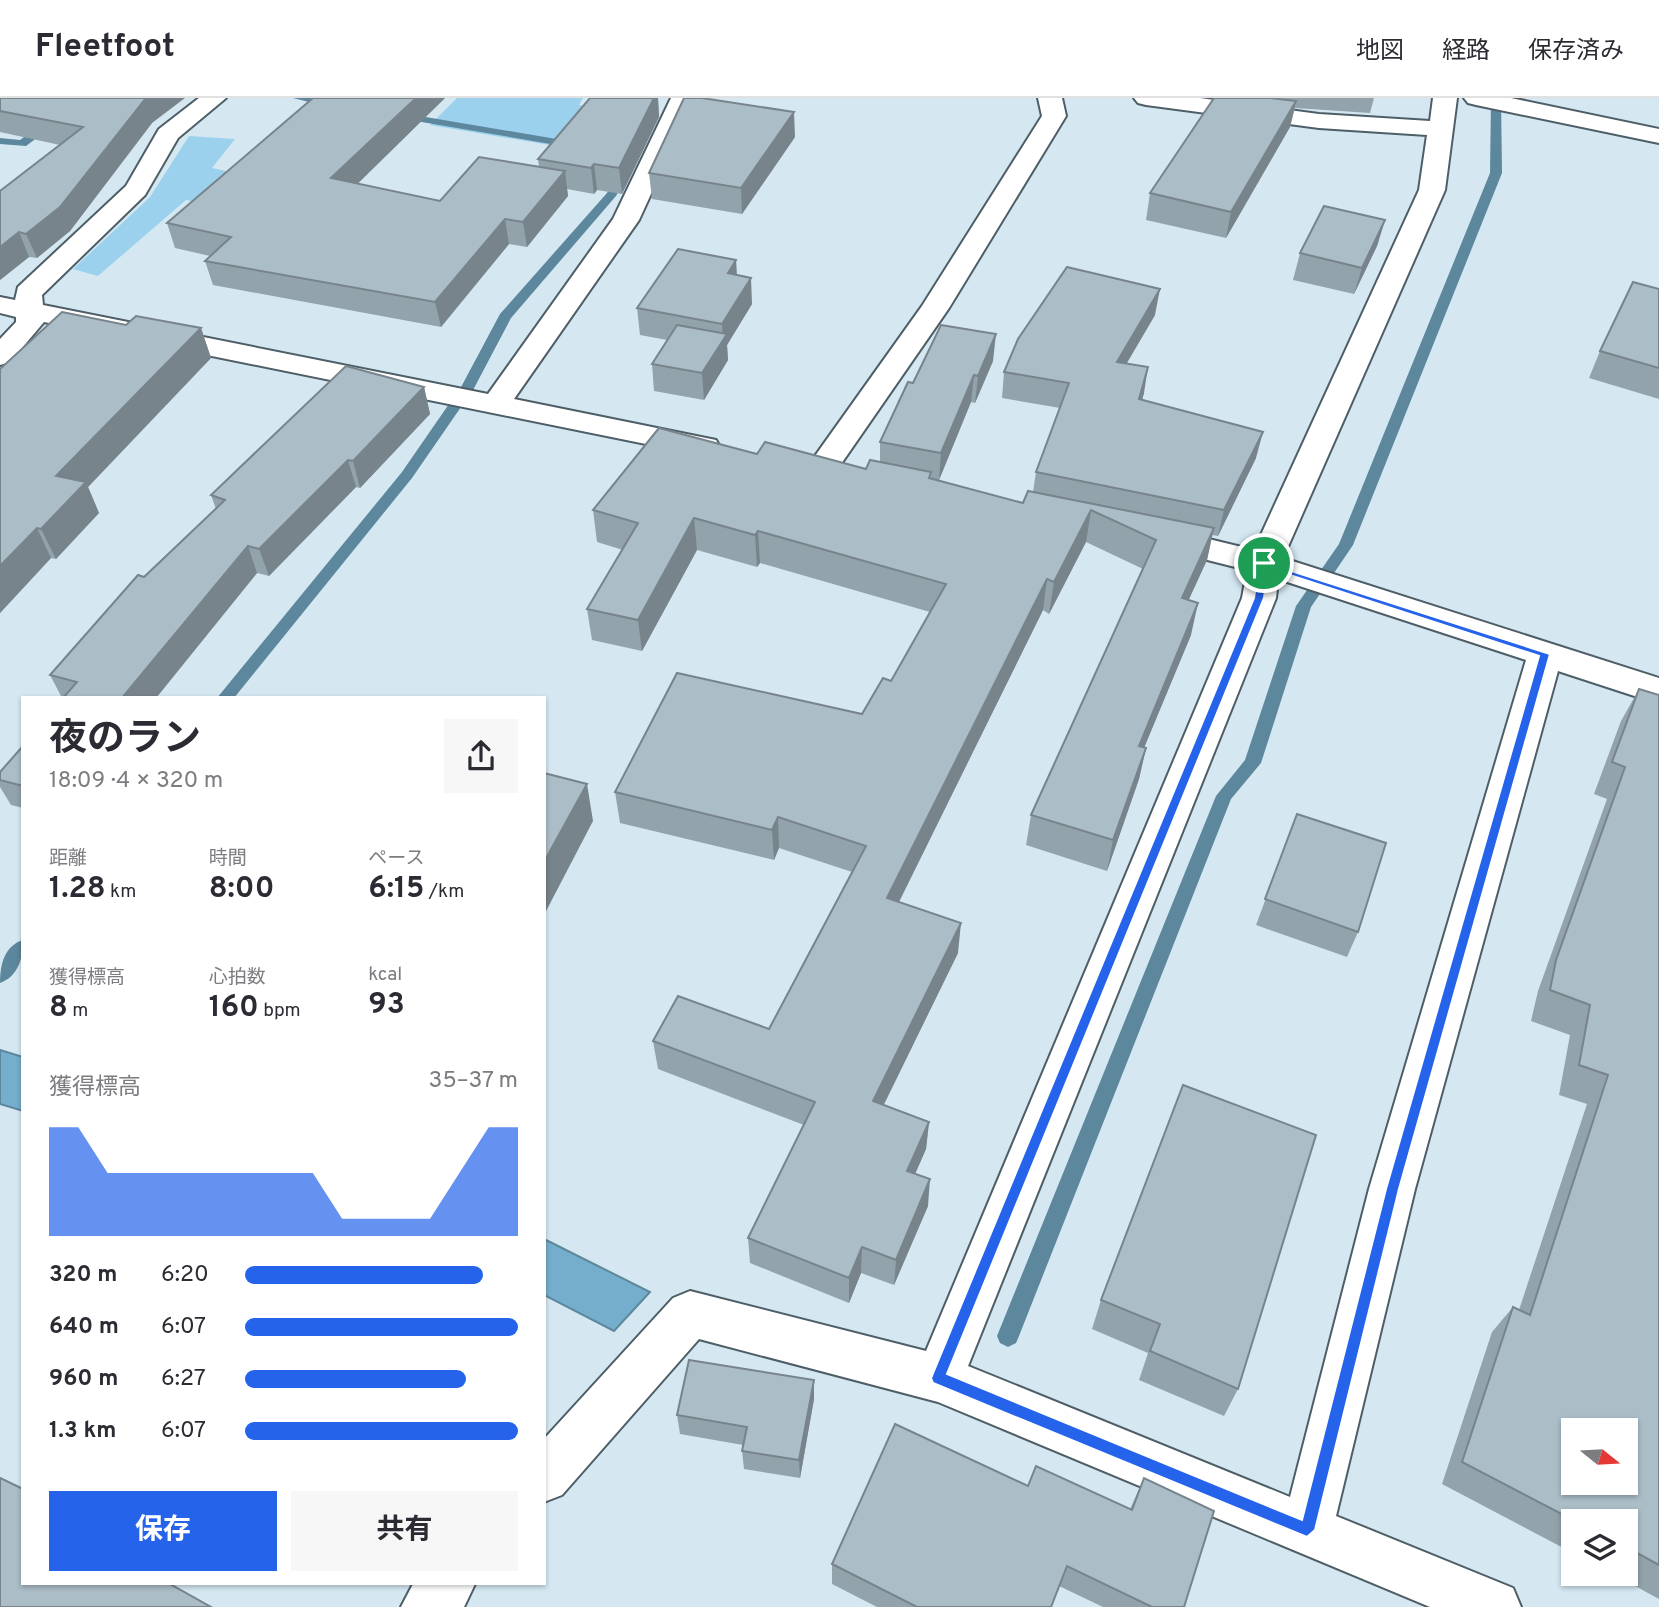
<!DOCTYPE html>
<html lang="ja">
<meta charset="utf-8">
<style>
body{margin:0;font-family:Overpass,"Noto Sans JP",sans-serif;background:#f7f7f7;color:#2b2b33;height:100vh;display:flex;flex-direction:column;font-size:26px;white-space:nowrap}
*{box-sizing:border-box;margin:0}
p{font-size:23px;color:#7c7c81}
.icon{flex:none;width:38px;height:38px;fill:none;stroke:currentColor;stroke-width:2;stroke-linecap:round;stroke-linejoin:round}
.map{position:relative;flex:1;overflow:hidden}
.details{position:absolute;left:21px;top:598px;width:525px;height:889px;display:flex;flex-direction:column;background:#fff;border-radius:0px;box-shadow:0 2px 5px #0004}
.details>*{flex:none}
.needle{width:46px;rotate:108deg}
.controls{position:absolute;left:1561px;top:1320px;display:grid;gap:14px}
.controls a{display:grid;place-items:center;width:77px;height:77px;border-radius:0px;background:#fff;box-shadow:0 2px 5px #0004;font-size:35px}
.pin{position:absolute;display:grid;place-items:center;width:60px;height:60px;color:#fff;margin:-30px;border:4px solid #fff;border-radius:50%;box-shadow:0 2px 7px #0007}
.round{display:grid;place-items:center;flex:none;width:74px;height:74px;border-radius:0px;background:#f7f7f7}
.headline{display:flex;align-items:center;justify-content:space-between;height:119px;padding:0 28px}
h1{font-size:38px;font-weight:700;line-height:52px}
.stats{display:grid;grid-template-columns:repeat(3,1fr);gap:10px;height:119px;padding:7px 28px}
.stats div{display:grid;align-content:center}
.stats b{font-size:30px;font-weight:700}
.stats small{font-size:19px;font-weight:400}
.stats p{font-size:19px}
.chart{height:196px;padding:14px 28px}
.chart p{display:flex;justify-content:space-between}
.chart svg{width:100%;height:126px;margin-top:7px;fill:#2563eb;opacity:.7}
.cta{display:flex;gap:14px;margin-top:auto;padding:14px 28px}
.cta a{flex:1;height:80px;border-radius:0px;background:#2563eb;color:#fff;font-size:28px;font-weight:700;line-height:80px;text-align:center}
.cta a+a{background:#f7f7f7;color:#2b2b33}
ul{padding:0 28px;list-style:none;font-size:23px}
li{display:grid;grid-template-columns:112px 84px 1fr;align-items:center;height:52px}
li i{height:18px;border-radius:9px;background:#2563eb}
header{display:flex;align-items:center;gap:42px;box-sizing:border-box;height:98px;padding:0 35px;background:#fff;border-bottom:2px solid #e1e1e2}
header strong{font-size:33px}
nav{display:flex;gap:38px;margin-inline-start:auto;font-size:24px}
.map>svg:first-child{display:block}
</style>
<header>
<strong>Fleetfoot</strong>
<nav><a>地図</a><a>経路</a><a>保存済み</a></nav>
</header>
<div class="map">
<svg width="1659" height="1509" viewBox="0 0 1659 1509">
<rect width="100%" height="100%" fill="#d5e8f2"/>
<!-- green -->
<g fill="#9cd1ed">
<path d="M457,0h126l-4,7 61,10 -19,42 -191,-32z"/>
<path d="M189,38l46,3 -23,29 86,18 -25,30 -87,-16 -88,76 -25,-7 77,-72z"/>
</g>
<!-- water -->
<g fill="#75aecc" stroke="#5d879d" stroke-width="2">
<path d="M0,952l23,7v54l-23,-7z"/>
<path d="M544,1141l106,53 -36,39 -70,-36z"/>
</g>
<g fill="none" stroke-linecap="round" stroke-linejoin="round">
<!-- stream -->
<g fill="#5d879d" fill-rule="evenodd">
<path d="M78,0h12l-64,48 -26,-2v-6l20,2z"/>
<path d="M293,0h21l24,7 -5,3z"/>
<path d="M1491,0h10l1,75 -149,372 -42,62 -50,156 -30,36 -212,537 -3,7 -8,4 -8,-4 -3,-7 219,-540 29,-36 51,-154 43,-62 151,-371z"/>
<path d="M402,15l172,29 6,3 -6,3 -176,-30 -1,-2z"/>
<path d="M619,73l10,2 -13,23 -105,122 -39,74h-10l-2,-3 40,-75 107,-121z"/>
<path d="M454,305l7,4 -49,71 -178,220h-17l185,-226 47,-68z"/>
<path d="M23,842c0,17 -4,36 -23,43 0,-18 4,-37 23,-43z"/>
</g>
<defs>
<g id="minor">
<path d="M199,0h27l-48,40 -33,57 -103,100 1,10 445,89 125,-175 58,-121h24l-56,122 -125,179 202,41 4,7 -4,7 -11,2 -661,-134 -34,40 -10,3v-26l16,-17v-5l-16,-4v-16l15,3 3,-13 108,-101 33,-57z"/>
<path d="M1038,0h24l4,18 -117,192 -117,169 -11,3 -11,-3 -5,-7 117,-164 120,-190z"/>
<path d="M1134,0h66l119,16 111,7 3,-23h24l-12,92 -162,368 376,120v26l-101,-33 -143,518 -79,327 177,72 8,19h-91l-492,-205 -239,-63 -137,156 -18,7v-63l129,-141 17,-7 236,60 316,-753 5,-28 -99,-25 -5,-7 5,-7 11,-4 95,23 165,-360 8,-55 -108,-7 -173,-23 -8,-2zM1278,481l248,81 -157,529 -79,308 -322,-131 308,-768z"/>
<path d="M1464,0h47l148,31v14l-183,-38 -8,-2z"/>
<path d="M413,1486h62l-11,23h-63z"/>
</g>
</defs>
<!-- minor casing -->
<use href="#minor" stroke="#4e5e67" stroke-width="4"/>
<!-- minor -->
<use href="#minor" fill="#fff" fill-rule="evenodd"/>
</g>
<!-- wall -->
<g fill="#93a3ab">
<path d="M0,0l152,25 -82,108 -33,27 -8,-1 -29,23v-89l60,-46 -60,-13z"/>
<path d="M445,0l-88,86 83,17 99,-34 -1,-8 52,-61h68l1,19 -37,77 -25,-4 -3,4 -27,-5 1,7 -41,51 -18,-3 -68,83 -228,-42 -8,-24 5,-5 -35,-8 -8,-25z"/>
<path d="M1214,0h160l-4,15 -75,-5 -5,19 -64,111 -80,-18 4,-27z"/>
<path d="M795,39l-53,77 -90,-15 -3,-26z"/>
<path d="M1385,122l-8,26 -23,48 -61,-14 7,-27z"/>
<path d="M736,162l1,15 15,29 -25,41 1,15 -24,40 -50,-9 -2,-27 15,-24 -27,-5 -3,-27z"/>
<path d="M1659,191v110l-70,-21 11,-27z"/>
<path d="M1155,217l-28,48 17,30 -2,7 114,58 -38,78 -6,-1 -5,25 -19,40 3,35 -47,112 2,1 -7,31 -32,92 -81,-26 5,-30 112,-246 -57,-27 -37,72 -6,-4 -144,292 59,51 -75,152 46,17 -3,27 -11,25 13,32 -34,79 -33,-12 -12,30 -99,-40 -2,-25 56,-113 -146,-56 -5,-28 116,-12 83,-157 -73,-24 -5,12 -154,-37 -5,-31 247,-78 29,-33 39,-69 -170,-49 -3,4 -60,-17 -55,101 -50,-11 -5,-31 36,-59 -26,-8 -4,-32 164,-56 109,15 14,-7v-20l33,-59 80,-22 -18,42 -4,-1 -32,78 84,23 10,-11 3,-20 24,-64 -58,-10 2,-26z"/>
<path d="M126,227l75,3 10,30 -123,129 11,26 -43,46 -5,-1 -51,55v-244z"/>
<path d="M424,289l6,27 -70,74 -4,-1 -87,89 -12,-3 -101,125h-94l-12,-23 94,-98 72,-68 -5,-14z"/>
<path d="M1639,591l20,6v904l-48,-26h15v-52h-53v32l-131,-69 50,-152 21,-25 6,3 68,-206 -28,-9 11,-60 -39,-14 7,-30 69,-192 -13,-5 27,-73z"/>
<path d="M23,648v62l-12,-3 -11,-18v-15z"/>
<path d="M1297,716l61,118 -11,25 -91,-32z"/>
<path d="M1183,987l55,304 -14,27 -85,-36 9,-27 -56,-24 9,-29z"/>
<path d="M814,1282v19l-14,79 -56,-9 -2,-18 1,-6 -63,-11 -3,-19z"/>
<path d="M1144,1380l40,129h-81l-44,-21 -8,21h-174l-45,-23v-20l196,-78 102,23z"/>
</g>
<!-- shaded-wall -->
<g fill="#78848b">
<path d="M146,0h39l-33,25 -82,108 -33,27 -11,-24z"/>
<path d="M416,0h29l-107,105 -7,-25z"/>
<path d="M654,0h4l1,19 -37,77 -3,-26z"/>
<path d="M1296,3l-6,26 -64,111 5,-26z"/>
<path d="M794,14l1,25 -53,77 -1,-26z"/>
<path d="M594,66l3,26 -3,4 -3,-26z"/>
<path d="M565,73l3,25 -41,51 -4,-25z"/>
<path d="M505,121l4,25 -68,83 -6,-25z"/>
<path d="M1385,122l-8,26 -23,48 8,-26z"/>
<path d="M19,134l10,25 -29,23v-33z"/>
<path d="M736,162l1,26 -9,-13z"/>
<path d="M751,180l1,26 -25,41 1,15 -24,40 -2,-27 21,-34 -1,-15z"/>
<path d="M1160,191l-5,26 -43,73 5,-26z"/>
<path d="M201,230l10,30 -123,129 11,26 -43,46 -15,-30 15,-53z"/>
<path d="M996,236l-3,27 -18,42 3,-27z"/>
<path d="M1148,269l-4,26 -10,33 5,-27z"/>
<path d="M974,277l-3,27 -32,78 2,-27z"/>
<path d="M424,289l6,27 -70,74 -7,-27z"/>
<path d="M1263,334l-7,26 -38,78 6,-26z"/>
<path d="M348,362l8,27 -87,89 -10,-27z"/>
<path d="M1091,412l-5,32 -37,72 5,-32z"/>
<path d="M694,420l3,32 -55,101 -4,-31z"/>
<path d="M37,430l14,30 -51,55v-47z"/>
<path d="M1214,430l-7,32 -32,70 7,-32z"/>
<path d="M758,433l2,32 -3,4 -2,-32z"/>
<path d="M248,448l9,27 -101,125h-34z"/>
<path d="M1047,481l-4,31 -157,318 1,-30z"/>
<path d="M1198,505l-7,32 -59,142 7,-31z"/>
<path d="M1146,650l-7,31 -32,92 6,-31z"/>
<path d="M587,686l6,37 -49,94v-53z"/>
<path d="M778,719l1,31 -5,12 -2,-30z"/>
<path d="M961,825l-3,30 -86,176 1,-28z"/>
<path d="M929,1024l-3,27 -21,48 2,-26z"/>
<path d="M930,1081l-2,27 -34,79 2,-25z"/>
<path d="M862,1149l-1,26 -12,30v-25z"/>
<path d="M814,1282v19l-14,79 -1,-18z"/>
</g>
<!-- building -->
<g fill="#abbdc7" stroke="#78848b" stroke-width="2" fill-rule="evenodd">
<path d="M0,0h146l-86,109 -34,27 -7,-2 -19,15v-56l83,-64 -83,-16z"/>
<path d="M313,0h103l-85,80 109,23 39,-44 86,14 -42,51 -18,-3 -70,83 -230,-41 26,-24 -64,-14z"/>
<path d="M590,0h64l-35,70 -25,-4 -3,4 -53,-9z"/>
<path d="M684,0h18l92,14 -53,76 -92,-15z"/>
<path d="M1214,0h56l26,3 -65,111 -81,-19z"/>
<path d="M1324,108l61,14 -23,48 -62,-15z"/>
<path d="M678,151l58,11 -8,13 23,5 -29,46 -85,-16z"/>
<path d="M1067,169l93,22 -43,73 31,5 -9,32 124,33 -39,78 -188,-38 33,-89 -65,-11 14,-33z"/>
<path d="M1633,184l26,7v79l-59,-17z"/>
<path d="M62,214l64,13 10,-9 65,12 -145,148 30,6 -45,47 -4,-1 -37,38v-197z"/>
<path d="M677,227l50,9 -25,39 -50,-9z"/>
<path d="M941,227l55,9 -18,42 -4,-1 -33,78 -61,-11 28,-60 5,1z"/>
<path d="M346,268l78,21 -71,74 -5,-1 -89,89 -11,-3 -126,152h-59l14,-16 -27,-7 88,-100 6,2 81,-77 -14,-5z"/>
<path d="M659,330l98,26 8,-12 101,27 4,-9 61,12 -2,6 94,25 5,-12 186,37 -32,70 16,5 -59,143 7,2 -33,92 -82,-25 125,-275 -65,-30 -37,72 -7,-3 -160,319 74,25 -88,178 56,21 -22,49 23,8 -34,81 -34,-13 -13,31 -101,-40 67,-136 -162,-61 25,-45 91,33 97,-183 -88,-29 -6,13 -157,-38 62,-119 185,41 21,-36 8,3 55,-97 -188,-53 -3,4 -61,-17 -56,102 -51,-11 51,-86 -45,-13z"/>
<path d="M1639,591l20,6v870l-33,-18v-26h-51l-113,-59 51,-155 17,8 78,-240 -29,-10 11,-60 -40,-15 6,-30 69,-193 -13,-5zM1573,1332h53v52h-53z"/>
<path d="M23,648v40l-23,-6v-8z"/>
<path d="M544,675l43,11 -43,78z"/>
<path d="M1297,716l89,29 -28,89 -93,-33z"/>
<path d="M1183,987l133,50 -78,254 -88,-38 10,-27 -59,-24z"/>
<path d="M689,1262l125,20 -15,80 -57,-9 5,-24 -70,-12z"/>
<path d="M895,1326l133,62 8,-20 96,44 12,-32 70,33 -30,96h-32l-85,-41 -16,41h-134l-85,-43z"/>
<path d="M0,1380l23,11v95h147l41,23h-211z"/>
</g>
<!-- route -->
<path fill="#2563eb" stroke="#fff" stroke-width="2" fill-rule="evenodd" d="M1260,463l290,93 -151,535 -84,341 -8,7 -374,-154 -2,-5 323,-780zM1268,470l271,88 -153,533 -84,331 -355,-146 317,-776z"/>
</svg>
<div class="controls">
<a><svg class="needle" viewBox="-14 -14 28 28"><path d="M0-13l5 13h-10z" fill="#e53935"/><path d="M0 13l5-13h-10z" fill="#7c7c81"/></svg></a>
<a><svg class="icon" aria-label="layers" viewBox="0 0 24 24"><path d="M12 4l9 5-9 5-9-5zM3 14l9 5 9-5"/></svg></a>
</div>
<div class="pin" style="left:1264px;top:465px;background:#1e9e55"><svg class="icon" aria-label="arrive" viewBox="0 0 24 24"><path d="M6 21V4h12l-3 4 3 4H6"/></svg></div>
<section class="details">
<div class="headline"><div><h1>夜のラン</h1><p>18:09 · 4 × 320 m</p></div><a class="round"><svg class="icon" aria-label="share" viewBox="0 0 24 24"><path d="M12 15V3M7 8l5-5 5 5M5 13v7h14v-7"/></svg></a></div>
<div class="stats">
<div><p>距離</p><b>1.28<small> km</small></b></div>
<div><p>時間</p><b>8:00</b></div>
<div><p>ペース</p><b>6:15<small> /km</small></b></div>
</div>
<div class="stats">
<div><p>獲得標高</p><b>8<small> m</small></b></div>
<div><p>心拍数</p><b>160<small> bpm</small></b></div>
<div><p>kcal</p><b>93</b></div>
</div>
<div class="chart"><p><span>獲得標高</span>35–37 m</p>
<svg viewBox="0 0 160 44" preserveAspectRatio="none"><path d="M0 44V6L10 6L20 22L30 22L40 22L50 22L60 22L70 22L80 22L90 22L100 38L110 38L120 38L130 38L140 22L150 6L160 6V44z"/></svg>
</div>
<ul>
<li><b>320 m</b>6:20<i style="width:87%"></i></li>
<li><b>640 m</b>6:07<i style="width:100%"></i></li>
<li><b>960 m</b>6:27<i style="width:81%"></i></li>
<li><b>1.3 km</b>6:07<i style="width:100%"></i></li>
</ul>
<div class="cta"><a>保存</a><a>共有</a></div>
</section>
</div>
